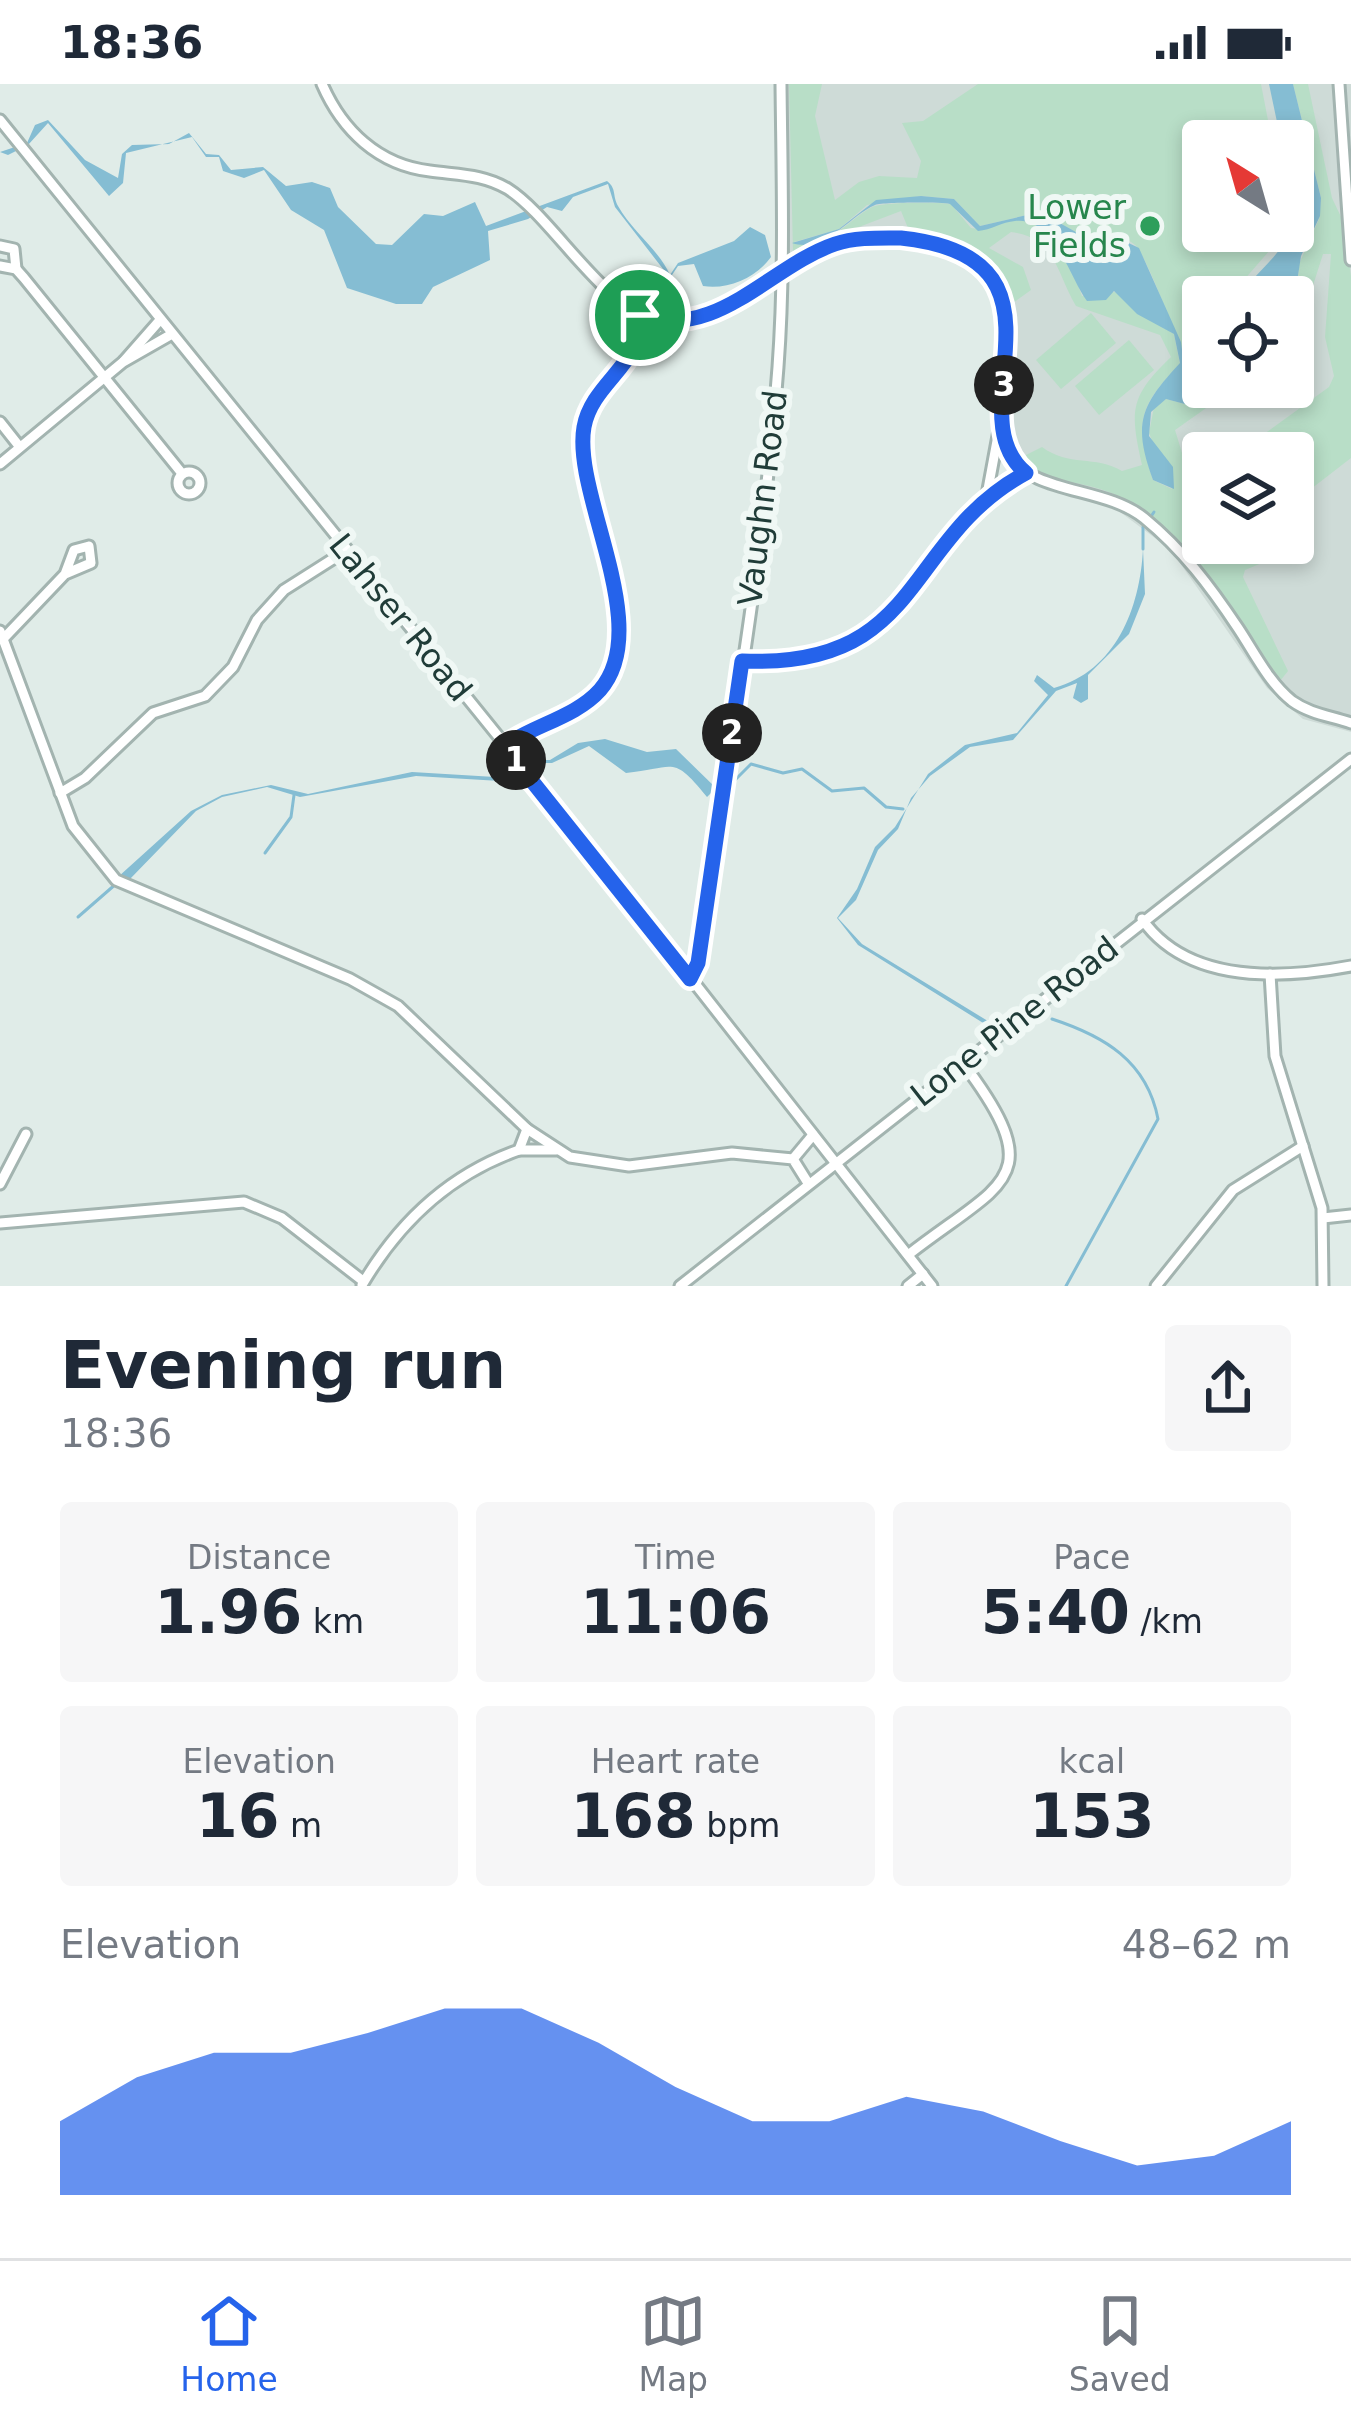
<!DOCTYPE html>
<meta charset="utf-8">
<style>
body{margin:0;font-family:"DejaVu Sans",sans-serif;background:#f6f6f7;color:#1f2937;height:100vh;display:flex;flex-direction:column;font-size:45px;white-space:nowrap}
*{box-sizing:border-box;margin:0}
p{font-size:39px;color:#747a83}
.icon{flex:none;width:66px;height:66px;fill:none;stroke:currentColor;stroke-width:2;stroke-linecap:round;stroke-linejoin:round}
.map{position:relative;height:1202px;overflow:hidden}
.drawer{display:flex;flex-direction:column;background:#fff;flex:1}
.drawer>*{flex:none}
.needle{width:78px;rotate:323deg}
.fabs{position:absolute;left:1182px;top:36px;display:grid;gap:24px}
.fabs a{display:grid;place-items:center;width:132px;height:132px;border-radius:12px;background:#fff;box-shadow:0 6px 18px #0003;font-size:60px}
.pin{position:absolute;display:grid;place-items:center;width:102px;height:102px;color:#fff;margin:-51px;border:6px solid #fff;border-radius:50%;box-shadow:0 3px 12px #0007}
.km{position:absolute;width:60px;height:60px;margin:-30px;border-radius:50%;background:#222;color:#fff;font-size:33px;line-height:60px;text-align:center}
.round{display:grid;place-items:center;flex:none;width:126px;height:126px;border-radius:12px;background:#f6f6f7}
.summary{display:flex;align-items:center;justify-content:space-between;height:204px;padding:0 60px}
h1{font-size:66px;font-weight:600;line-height:90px}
.metrics{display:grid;grid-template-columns:repeat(3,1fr);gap:18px;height:204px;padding:12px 60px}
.metrics div{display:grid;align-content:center;border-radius:12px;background:#f6f6f7;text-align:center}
.metrics b{font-size:60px;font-weight:600}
.metrics small{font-size:33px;font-weight:400}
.metrics p{font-size:33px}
.chart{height:336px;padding:24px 60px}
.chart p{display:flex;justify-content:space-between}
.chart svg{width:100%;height:216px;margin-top:12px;fill:#2563eb;opacity:.7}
.status{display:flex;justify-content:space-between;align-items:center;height:84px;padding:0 60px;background:#fff;direction:ltr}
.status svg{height:33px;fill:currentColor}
.dock{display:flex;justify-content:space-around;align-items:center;height:168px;border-top:3px solid #e0e1e3;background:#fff;font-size:33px;color:#747a83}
.dock a{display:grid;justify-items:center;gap:6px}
.dock .active{color:#2563eb}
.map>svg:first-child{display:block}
</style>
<div class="status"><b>18:36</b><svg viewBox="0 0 49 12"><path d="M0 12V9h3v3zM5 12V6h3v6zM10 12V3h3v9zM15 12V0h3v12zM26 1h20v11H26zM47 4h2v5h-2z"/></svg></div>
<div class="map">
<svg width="1351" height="1202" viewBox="0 0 1351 1202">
<rect width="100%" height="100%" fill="#e0ece8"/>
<!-- built -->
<path fill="#cedbd7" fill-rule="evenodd" d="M778,0h573v648l-48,-13 -36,-31 -96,-138 -67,-50 -71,-16 -21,-16 -20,-40 9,-104 -16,-36 -20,-24 -54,-19h-56l-77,24zM1203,57h90v90h-90zM1203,213h90v90h-90zM1203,369h90v90h-90z"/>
<!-- green -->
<g fill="#b8dec7">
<path d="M789,0h33l-7,32 20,84 24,-18 20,-6 38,2 4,-17 -19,-38 21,-2 55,-37h283l11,57h-69v90l81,3 -55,63h-26v86l-20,-18c0,-15 -38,-113 -48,-120 -13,-12 -30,-6 -45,-8 -19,-2 -32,-19 -50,-25l-60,14 -26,-27 -33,-3 -54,9 -28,24 -45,13c31,10 54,-22 78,-35 10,-5 66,-5 79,-3l20,24c19,3 29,-7 46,-8 31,-2 57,51 65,76l33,-4 59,42 6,30c-41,42 -46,58 -27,116l19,9 -23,-56 5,-26 12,-8 30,8 40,-20 -61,43 19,62 -11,22 20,18v11h13l20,18 25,-9 -3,-9 47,2 -60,25 -2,7 45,94 -8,10c-46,-66 -86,-142 -159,-183 -33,-20 -75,-11 -105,-38l26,-13c27,20 53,8 80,24l20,-6c-12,-54 -13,-68 29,-108l-11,-22 -84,-29c-21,-36 -20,-68 -65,-74l-22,16 34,19 8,23 -18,13c-28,-45 -52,-65 -105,-75l-7,-17 -108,41z"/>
<path d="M1293,0h15l24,114 11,23 8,55v182l-53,41 -5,21v-67h-55l91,-66 5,-11 -9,-39 6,-83h-8l-30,94 6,-84 20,-45 2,-21z"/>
<path d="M1091,229l25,30 -55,46 -25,-29z"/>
<path d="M1129,256l25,30 -55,45 -24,-29z"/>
</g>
<!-- water -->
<g fill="#85bdd3">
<path d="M1269,0h24l28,114 -1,18 -19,40 -8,52v-11h-15l-4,-14 -15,14h-24c71,-71 58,-58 58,-156h-12z"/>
<path d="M48,36l37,40 33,18 4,-24 10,-9 37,-1 20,-11 17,21 13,1 12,15 32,-3 23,19 26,-4 18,6 8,19 38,37 16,1 32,-31 19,2 32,-14 11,24 121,-45c10,8 5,14 11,25 14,25 41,44 52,69l8,-12 56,-22 16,-14 15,8 6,22c-15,21 -43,33 -68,29l-9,-22 -16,2 -8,12 -55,-71 -7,-23 -35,13 -11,14 -15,-4 -19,12 -40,12 2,29 -57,27 -11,17h-26l-49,-16 -23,-58 -33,-20 -27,-40 -20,8 -21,-7 -4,-14h-13l-14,-20 -66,16 -3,30 -14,13 -61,-73 -20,22 -20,10 -8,-3 27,-9 8,-18z"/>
<path d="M921,112l33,3 26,27 60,-14 43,24 33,1 23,11 42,94 3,23 19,22h26l-33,20 -30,-8 -15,13 -2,24 24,31 1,22 -21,-9c-21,-57 -12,-75 27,-117l-6,-29 -37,-20 -23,-23 -8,9 -19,1c-18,-24 -33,-85 -72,-80 -13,1 -24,9 -37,10l-28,-27c-9,-2 -66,-2 -75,1 -26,11 -50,49 -83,38l47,-14 37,-29z"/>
<path d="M1143,465l2,45 -16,40 -41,41v24l-7,4 -8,-5 4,-15 -21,8 -43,49 -43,7 -40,29 -19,22 -13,31 -20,21 -22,50 -18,18 24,26 134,82h-8l-130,-81 -21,-27 20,-29 18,-42 20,-20 33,-53 37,-29 52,-12 31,-38 -14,-14 3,-6 17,13c62,-17 86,-80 89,-139z"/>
<path d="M605,655l42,13 29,-3 40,39 -9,9c-35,-43 -31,-29 -81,-24l-37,-27 -37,17h-24l-28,18 -84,-5 -116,21 -33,-10 -45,10 -26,14 -66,68 -12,-2 73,-66 31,-16 49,-10 37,9 104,-22 83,5 31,-17h24l28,-17z"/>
</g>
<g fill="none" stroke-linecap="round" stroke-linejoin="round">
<!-- stream -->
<g stroke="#85bdd3" stroke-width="3">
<path d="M1152,431l2,-3"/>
<path d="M1143,465v-22"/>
<path d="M732,699l19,-19 32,9 19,-4 30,22 32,-3 22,19 17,2"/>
<path d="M265,769l26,-36 3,-22"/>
<path d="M78,833l39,-34"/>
<path d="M1052,935c52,17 95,42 106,100l-92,167"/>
</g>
<defs>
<g id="minor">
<path d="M322,0c20,46 56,81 108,87 28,4 53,3 78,18 46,29 102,131 158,133 104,5 150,-125 279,-75 117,46 26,147 63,207 26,41 96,32 136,64 39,32 66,68 94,110 16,24 31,55 54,73 18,13 39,15 59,22"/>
<path d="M1339,0l12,176"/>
<path d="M0,36l595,736 337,430"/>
<path d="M0,162l14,3 2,20"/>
<path d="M0,182l16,3 8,9 156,193"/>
<path d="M124,277l36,-41"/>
<path d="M0,338l19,24"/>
<path d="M0,380l123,-102 49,-28"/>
<circle cx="189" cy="399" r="11"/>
<path d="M986,416l40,-27"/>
<path d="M0,547l73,195 43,54 234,99 48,27 129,123 43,28 59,9 103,-13 61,6 15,24"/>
<path d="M4,554l61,-64 26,-11 -2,-17 -15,4 -9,24"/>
<path d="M742,577l80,-4 50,-28 114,-129 13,-70"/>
<path d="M504,662c30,-21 71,-28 96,-56 55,-63 -28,-196 -16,-263 8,-44 61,-64 56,-112"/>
<path d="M60,709l25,-15 68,-65 52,-17 28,-29 24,-47 27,-30 63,-40"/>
<path d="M1142,835c46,66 140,60 209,47"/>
<path d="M1270,890l5,82 47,152 1,78"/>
<path d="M690,895l8,-16c28,-198 65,-397 80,-596 7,-95 4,-189 3,-283"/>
<path d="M519,1066h37"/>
<path d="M793,1075l20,-24"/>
<path d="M0,1100l26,-50"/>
<path d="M1323,1134l28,-3"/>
<path d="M0,1139l244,-21 38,16 81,63"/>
<path d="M908,1171c95,-74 143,-75 55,-192"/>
<path d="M362,1201c37,-63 88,-111 157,-135l8,-21"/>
<path d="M680,1202l671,-527"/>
<path d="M908,1202l15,-12"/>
<path d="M1156,1202l77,-96 70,-44"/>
</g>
</defs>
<!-- minor casing -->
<use href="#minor" stroke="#a3b4b0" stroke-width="15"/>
<!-- minor -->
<use href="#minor" stroke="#fff" stroke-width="9"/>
</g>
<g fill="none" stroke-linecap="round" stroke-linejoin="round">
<defs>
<path id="route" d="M901,154c187,20 51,174 125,235 -124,67 -101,196 -284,188l-44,302 -8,16 -186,-233c30,-21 72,-29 96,-56 55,-63 -28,-196 -16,-263 8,-45 61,-64 56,-112 76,27 130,-49 195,-71 21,-7 44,-6 66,-6z"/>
</defs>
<!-- route casing -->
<use href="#route" stroke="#fff" stroke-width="24"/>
<!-- route -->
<use href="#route" stroke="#2563eb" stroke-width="15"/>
</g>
<!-- markers -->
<circle fill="#2e9e5b" stroke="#f0f8f5" stroke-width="4.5" cx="1150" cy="142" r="12"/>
<g text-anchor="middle" stroke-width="12" stroke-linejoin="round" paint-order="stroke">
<!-- leisure labels -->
<g font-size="33" fill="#27864d" stroke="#f0f8f5" text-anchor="end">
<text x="1126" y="135">Lower<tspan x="1126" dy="38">Fields</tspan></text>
</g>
<!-- street labels -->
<g font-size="33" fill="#203c38" stroke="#f0f8f5">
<text transform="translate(762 414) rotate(-83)" y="12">Vaughn Road</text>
<text transform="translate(401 533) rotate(51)" y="12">Lahser Road</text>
<text transform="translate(1014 937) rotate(-38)" y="12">Lone Pine Road</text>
</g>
</g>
</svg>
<div class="fabs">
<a><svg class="needle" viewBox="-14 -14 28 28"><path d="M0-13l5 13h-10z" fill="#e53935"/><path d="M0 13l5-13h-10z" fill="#747a83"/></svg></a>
<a><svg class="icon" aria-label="locate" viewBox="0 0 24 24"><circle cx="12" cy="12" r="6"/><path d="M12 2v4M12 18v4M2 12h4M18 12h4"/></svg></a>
<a><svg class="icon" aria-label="layers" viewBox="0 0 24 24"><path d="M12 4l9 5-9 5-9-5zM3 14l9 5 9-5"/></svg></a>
</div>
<div class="pin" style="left:640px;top:231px;background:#1e9e55"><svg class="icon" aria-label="arrive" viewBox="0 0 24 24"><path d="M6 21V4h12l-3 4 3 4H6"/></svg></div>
<b class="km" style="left:516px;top:676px">1</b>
<b class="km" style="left:732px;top:649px">2</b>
<b class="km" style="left:1004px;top:301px">3</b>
</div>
<section class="drawer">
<div class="summary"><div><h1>Evening run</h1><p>18:36</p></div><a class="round"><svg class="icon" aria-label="share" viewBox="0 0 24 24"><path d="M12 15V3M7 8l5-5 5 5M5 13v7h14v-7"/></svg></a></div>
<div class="metrics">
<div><p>Distance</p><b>1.96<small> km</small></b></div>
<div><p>Time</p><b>11:06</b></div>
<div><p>Pace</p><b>5:40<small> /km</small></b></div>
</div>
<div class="metrics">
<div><p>Elevation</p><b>16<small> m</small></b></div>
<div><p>Heart rate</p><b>168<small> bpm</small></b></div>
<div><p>kcal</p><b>153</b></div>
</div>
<div class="chart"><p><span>Elevation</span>48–62 m</p>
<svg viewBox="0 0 160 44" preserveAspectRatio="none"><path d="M0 44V29L10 20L20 15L30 15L40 11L50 6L60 6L70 13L80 22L90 29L100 29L110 24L120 27L130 33L140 38L150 36L160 29V44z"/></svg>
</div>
</section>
<nav class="dock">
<a class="active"><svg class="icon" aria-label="home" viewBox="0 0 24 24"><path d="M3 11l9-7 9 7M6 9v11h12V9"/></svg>Home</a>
<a><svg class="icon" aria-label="map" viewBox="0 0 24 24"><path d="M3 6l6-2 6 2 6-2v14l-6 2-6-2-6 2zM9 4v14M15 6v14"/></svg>Map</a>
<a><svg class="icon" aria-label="saved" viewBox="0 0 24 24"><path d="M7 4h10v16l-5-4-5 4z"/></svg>Saved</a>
</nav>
